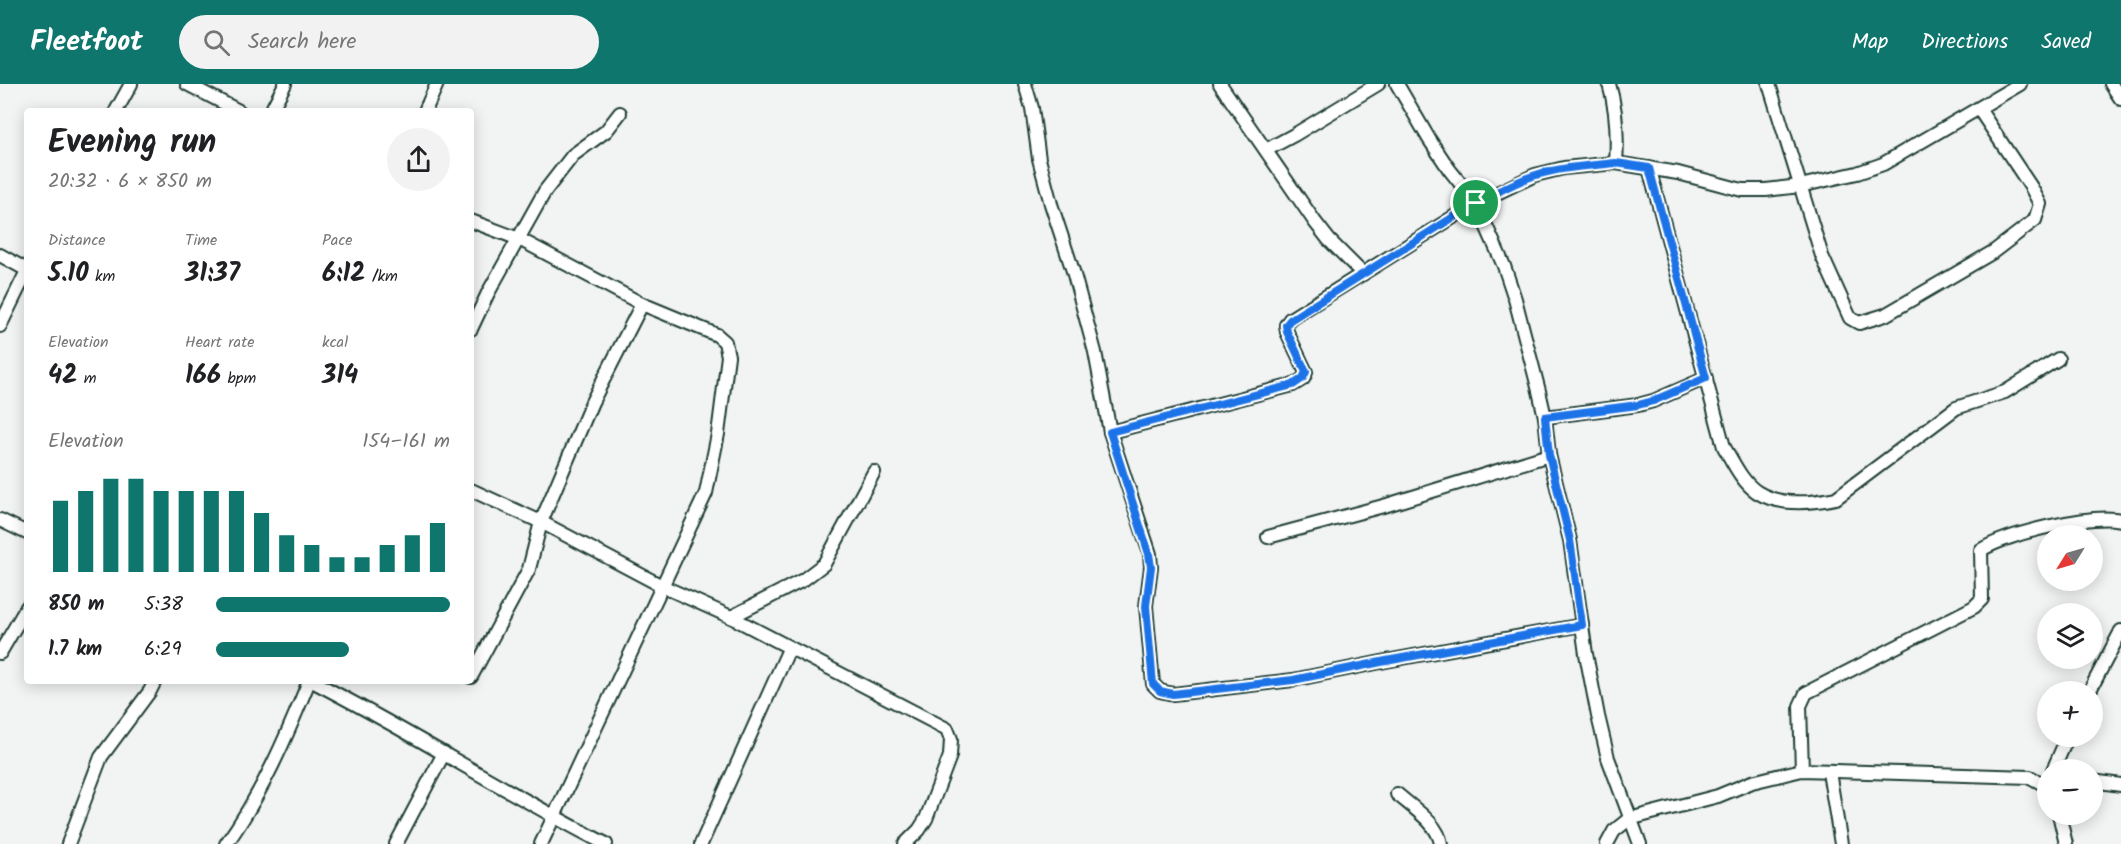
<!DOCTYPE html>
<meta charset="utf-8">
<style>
body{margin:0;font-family:Kalam,sans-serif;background:#f2f2f2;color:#202124;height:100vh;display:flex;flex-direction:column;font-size:22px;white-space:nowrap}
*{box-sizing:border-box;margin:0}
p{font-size:20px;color:#757577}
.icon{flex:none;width:33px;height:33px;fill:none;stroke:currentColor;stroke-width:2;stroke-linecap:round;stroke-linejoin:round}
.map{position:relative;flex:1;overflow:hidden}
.sheet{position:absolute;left:24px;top:24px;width:450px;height:576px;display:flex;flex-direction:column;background:#fff;border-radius:6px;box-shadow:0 3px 15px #0003}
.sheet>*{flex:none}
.needle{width:39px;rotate:233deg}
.tools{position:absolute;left:2037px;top:441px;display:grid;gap:12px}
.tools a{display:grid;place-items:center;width:66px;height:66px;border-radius:50%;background:#fff;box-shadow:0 3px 15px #0003;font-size:30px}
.pin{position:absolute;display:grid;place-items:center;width:51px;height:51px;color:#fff;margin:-26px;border:3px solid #fff;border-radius:50%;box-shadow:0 2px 6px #0007}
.round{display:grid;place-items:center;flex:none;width:63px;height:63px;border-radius:32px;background:#f2f2f2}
.head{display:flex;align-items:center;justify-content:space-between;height:102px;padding:0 24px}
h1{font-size:33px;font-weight:700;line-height:45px}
.metrics{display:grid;grid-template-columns:repeat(3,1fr);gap:9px;height:102px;padding:6px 24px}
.metrics div{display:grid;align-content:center}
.metrics b{font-size:26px;font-weight:700}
.metrics small{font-size:16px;font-weight:400}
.metrics p{font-size:16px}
.chart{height:168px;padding:12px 24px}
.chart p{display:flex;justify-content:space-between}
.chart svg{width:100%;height:108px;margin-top:6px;stroke:#0f766e;stroke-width:6}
ul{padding:0 24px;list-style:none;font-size:20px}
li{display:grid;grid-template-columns:96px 72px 1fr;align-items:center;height:45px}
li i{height:15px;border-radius:8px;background:#0f766e}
header{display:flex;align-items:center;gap:36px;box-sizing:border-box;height:84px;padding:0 30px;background:#0f766e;color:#fff}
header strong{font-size:28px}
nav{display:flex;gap:33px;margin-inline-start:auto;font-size:21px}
.search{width:420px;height:54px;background:#f2f2f2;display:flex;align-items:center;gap:15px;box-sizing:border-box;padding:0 21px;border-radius:33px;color:#757577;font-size:22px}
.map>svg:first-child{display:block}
</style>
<header>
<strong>Fleetfoot</strong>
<div class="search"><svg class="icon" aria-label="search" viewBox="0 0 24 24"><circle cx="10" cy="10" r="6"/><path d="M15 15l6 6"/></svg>Search here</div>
<nav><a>Map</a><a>Directions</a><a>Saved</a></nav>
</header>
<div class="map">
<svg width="2121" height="760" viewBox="0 0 2121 760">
<rect width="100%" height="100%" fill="#f2f3f3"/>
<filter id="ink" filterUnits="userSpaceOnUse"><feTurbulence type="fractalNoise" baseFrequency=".0167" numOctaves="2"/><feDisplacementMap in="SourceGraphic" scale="12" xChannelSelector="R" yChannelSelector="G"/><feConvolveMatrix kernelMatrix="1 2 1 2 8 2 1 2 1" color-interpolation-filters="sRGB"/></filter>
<g filter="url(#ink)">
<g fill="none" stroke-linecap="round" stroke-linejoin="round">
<defs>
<g id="street">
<path d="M187,0l52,27"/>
<path d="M1025,0l7,24 7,51 12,45 22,67 22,81 15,80 40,122 1,13 -5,39 7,78 7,7 13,3 120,-14 93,-19 196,-36"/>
<path d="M1220,0l95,138 14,18 34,34"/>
<path d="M1397,0l32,55 20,30 27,34 28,63 11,33 24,92 6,26 4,38 21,85 16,114 12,62 10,42 32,86"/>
<path d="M1609,0c8,27 9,51 7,79"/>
<path d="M1769,0l53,172 28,62 9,5 26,-8 108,-63 42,-32 5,-16 -9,-17 -52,-78"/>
<path d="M2111,0l10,15"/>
<path d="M116,27l15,-27"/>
<path d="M271,27l14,-27"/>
<path d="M425,27l12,-27"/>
<path d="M1266,66l28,-15 84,-51"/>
<path d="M1649,84l75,279c9,15 18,35 33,45 22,14 55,11 79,6l120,-90 49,-16 53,-33"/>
<path d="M471,137l48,18 123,65 75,31 8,7 3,14 -10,78 -12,59 -165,351"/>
<path d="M0,171l27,15"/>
<path d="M0,242l27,-55"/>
<path d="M471,245l17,-36 57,-102 28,-36 33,-24 14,-18"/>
<path d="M1545,333l93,-12 15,-4 53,-23"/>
<path d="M1110,348l183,-47 10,-6 3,-7 -19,-40 -1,-7 4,-6 186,-116 59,-28 29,-7 52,-5 62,10 64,17h24l34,-4 57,-13 26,-9 137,-80"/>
<path d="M471,406l70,32 121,64 69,31 216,112 4,10 -1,17 -24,63 -7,11 -14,14"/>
<path d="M0,436l27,13"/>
<path d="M1268,453l119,-32 162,-50"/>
<path d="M731,533l72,-37 21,-16 50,-92"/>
<path d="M0,569l27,-46"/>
<path d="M471,593l58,-108 12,-47 51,-120 50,-98"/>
<path d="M312,597c100,51 194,112 294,163"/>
<path d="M2089,608l32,-61"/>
<path d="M1802,686l-2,-64 6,-13 168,-86 8,-8 -1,-49c25,-16 111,-37 140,-30"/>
<path d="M2053,686l15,-34"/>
<path d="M1829,688l12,72"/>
<path d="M2092,697l29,4"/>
<path d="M1397,710c16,14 41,29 44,50"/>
<path d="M2059,730l7,30"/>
<path d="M68,760l33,-87 49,-66 5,-10"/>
<path d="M226,760c36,-50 60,-106 83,-163"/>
<path d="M396,760l48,-91"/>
<path d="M701,760l88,-195"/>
<path d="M1607,760l7,-13 15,-12 89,-23 34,-14 50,-12 228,7 15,8 3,4"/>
</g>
</defs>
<!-- street casing -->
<use href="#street" stroke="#1f3d34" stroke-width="16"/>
<!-- street -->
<use href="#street" stroke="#fff" stroke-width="12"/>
</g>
</g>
<g fill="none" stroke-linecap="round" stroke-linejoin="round" filter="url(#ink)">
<defs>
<path id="route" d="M1616,79l33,5 57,210 -53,23 -15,4 -93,12 4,38 21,85 12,85 -196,36 -93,19 -120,14 -13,-3 -7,-7 -7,-78 5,-39 -2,-13 -39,-122 183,-47 10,-7 3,-6 -19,-40 -1,-7 4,-5 186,-117c20,-10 40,-22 60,-28 26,-8 53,-9 80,-12z"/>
</defs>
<!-- route casing -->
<use href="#route" stroke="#fff" stroke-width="12"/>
<!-- route -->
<use href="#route" stroke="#1a73e8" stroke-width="8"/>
</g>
</svg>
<div class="tools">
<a><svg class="needle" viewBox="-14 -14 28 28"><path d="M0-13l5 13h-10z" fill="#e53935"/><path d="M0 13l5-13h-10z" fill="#757577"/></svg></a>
<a><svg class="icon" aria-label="layers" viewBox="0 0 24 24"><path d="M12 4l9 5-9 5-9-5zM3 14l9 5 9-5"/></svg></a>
<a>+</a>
<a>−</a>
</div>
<div class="pin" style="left:1476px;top:119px;background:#1e9e55"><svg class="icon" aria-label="arrive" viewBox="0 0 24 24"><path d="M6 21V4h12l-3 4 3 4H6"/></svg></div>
<section class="sheet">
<div class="head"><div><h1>Evening run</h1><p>20:32 · 6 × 850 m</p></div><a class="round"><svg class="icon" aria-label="share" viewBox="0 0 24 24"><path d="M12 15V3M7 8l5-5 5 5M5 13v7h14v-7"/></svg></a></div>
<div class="metrics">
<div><p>Distance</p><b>5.10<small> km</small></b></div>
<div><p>Time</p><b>31:37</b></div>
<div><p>Pace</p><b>6:12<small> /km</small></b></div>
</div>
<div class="metrics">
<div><p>Elevation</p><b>42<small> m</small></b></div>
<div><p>Heart rate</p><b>166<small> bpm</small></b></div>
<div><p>kcal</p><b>314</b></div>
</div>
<div class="chart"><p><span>Elevation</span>154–161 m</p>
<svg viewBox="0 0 160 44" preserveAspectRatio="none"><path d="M5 44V15M15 44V11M25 44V6M35 44V6M45 44V11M55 44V11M65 44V11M75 44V11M85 44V20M95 44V29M105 44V33M115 44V38M125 44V38M135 44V33M145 44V29M155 44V24"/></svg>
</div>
<ul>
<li><b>850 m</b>5:38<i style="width:100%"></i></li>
<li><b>1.7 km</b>6:29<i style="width:57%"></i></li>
</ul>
</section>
</div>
